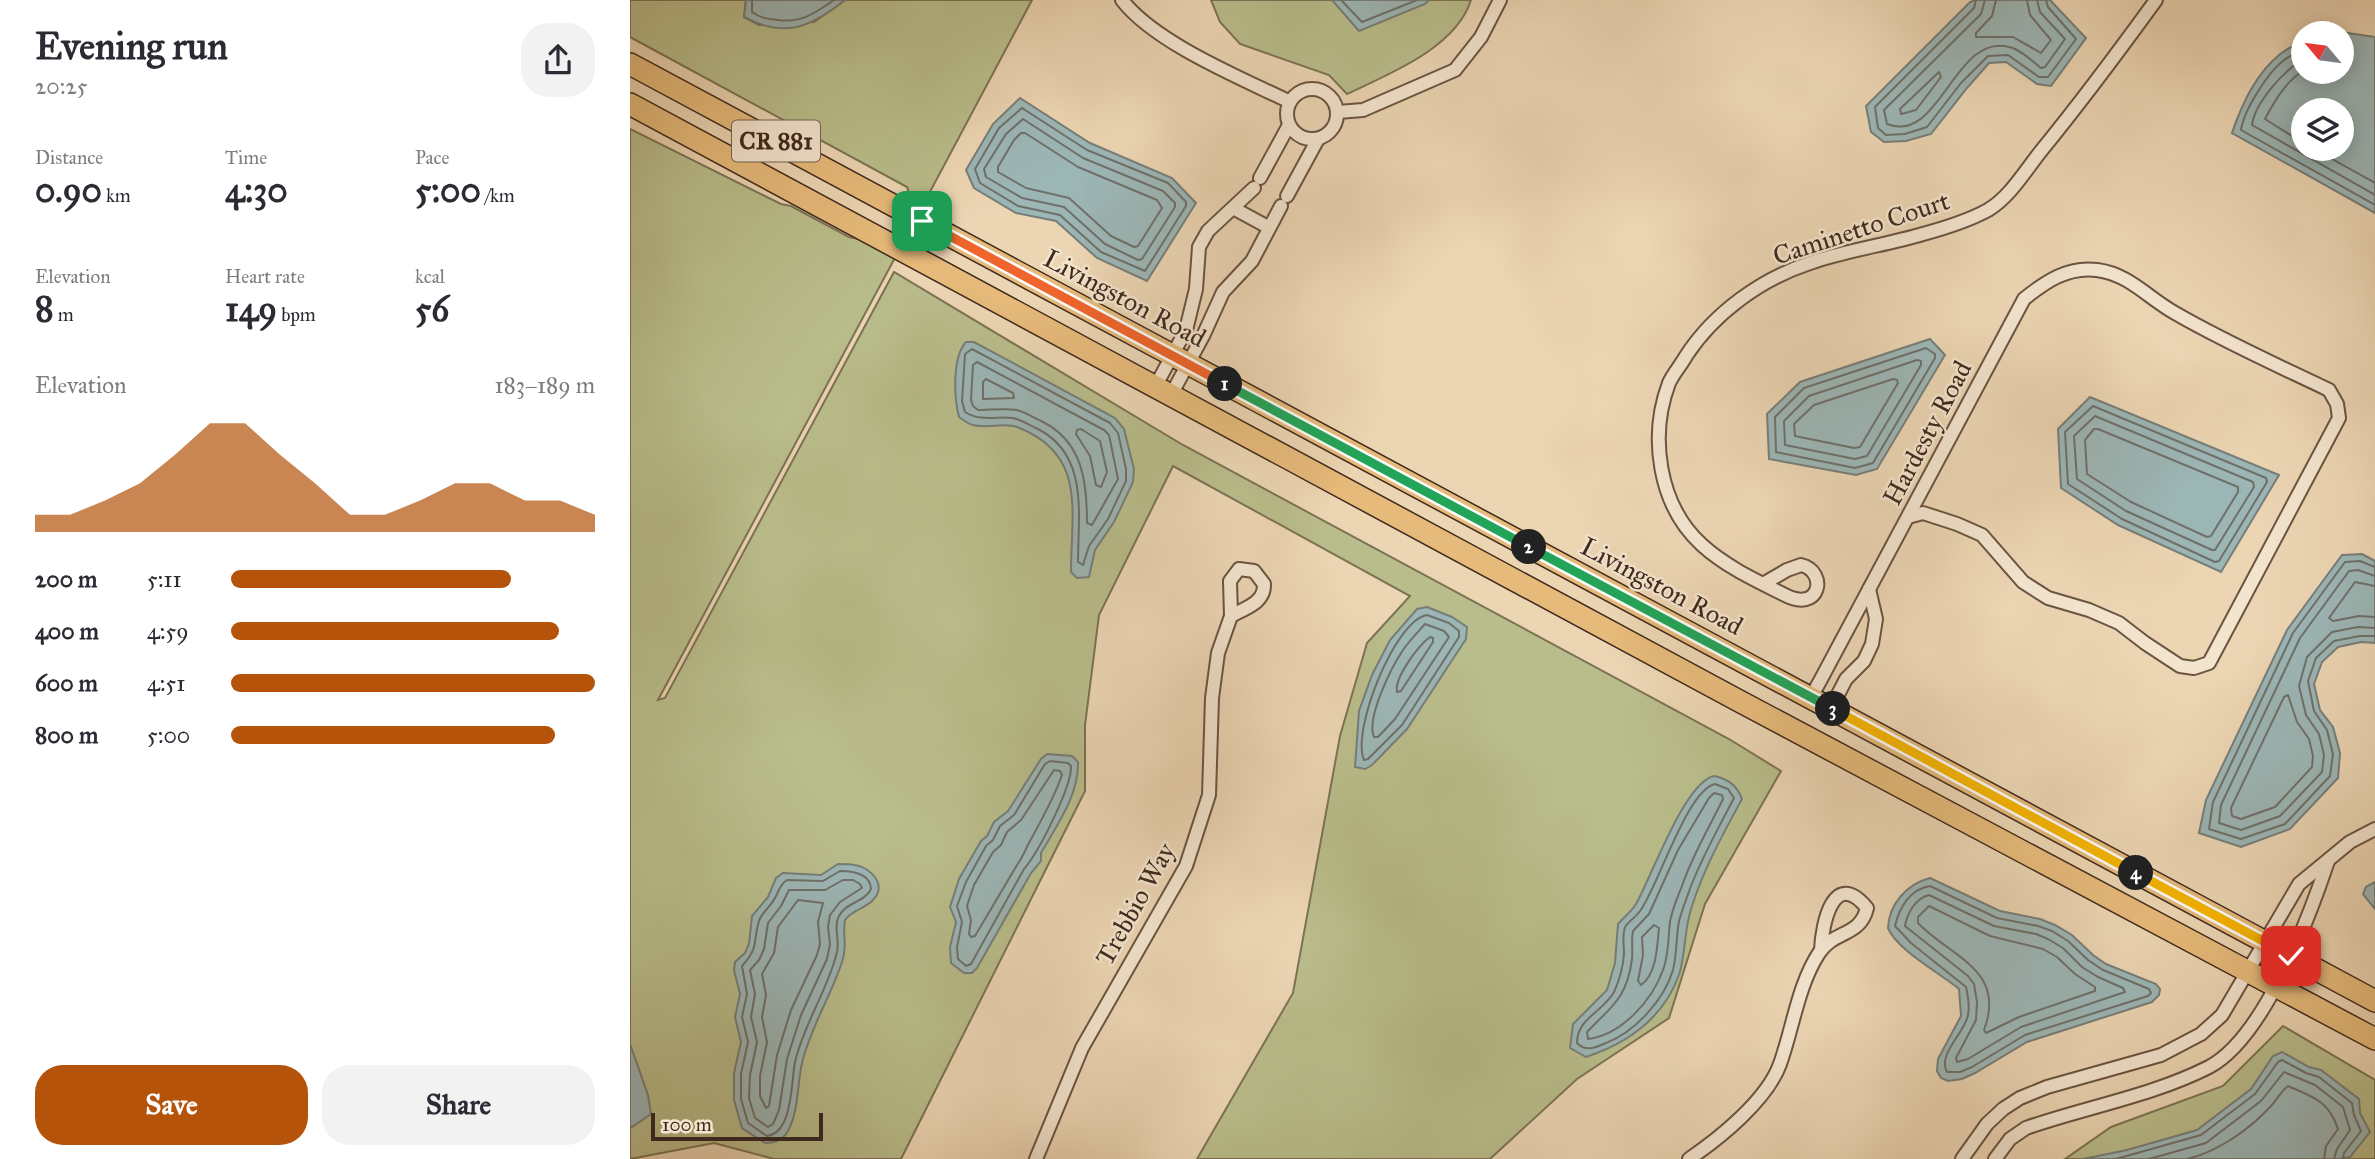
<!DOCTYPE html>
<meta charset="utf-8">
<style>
body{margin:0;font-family:"IM FELL Great Primer",serif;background:#f2f2f3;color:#2b2b33;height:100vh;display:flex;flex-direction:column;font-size:26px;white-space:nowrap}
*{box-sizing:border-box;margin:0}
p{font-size:23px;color:#7c7c81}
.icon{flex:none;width:38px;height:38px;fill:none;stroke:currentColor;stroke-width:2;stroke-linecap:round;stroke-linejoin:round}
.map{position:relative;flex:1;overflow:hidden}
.details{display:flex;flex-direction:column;background:#fff;width:630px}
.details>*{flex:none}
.needle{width:46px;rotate:299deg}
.buttons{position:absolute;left:1661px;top:21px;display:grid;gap:14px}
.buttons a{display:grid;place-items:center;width:63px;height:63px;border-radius:50%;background:#fff;box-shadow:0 4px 18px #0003;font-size:35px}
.scale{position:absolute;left:21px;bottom:18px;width:172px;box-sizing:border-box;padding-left:7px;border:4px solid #3f291d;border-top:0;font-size:19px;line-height:24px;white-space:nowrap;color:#3f291d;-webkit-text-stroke:5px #f3e4ce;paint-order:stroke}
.pin{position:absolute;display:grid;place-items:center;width:60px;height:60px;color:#fff;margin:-30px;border-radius:14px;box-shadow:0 4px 10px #0006}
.km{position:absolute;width:35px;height:35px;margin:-18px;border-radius:50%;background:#222;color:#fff;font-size:19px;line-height:35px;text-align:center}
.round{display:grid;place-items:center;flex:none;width:74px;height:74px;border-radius:28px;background:#f2f2f3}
.overview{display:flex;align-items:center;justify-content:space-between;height:119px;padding:0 35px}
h1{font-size:38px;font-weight:800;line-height:52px}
.metrics{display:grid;grid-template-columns:repeat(3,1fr);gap:10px;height:119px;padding:7px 35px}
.metrics div{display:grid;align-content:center}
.metrics b{font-size:35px;font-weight:800}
.metrics small{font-size:19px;font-weight:400}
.metrics p{font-size:19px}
.chart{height:196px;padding:14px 35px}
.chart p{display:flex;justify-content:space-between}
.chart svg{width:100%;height:126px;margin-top:7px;fill:#b45309;opacity:.7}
.primary-button{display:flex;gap:14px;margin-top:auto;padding:14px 35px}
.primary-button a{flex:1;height:80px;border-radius:28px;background:#b45309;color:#fff;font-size:28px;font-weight:800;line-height:80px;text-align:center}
.primary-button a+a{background:#f2f2f3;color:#2b2b33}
ul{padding:0 35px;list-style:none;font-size:23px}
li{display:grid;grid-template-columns:112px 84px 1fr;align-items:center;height:52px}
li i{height:18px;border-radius:9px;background:#b45309}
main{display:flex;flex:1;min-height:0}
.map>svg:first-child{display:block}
</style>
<main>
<section class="details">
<div class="overview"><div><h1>Evening run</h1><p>20:25</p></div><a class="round"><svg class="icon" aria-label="share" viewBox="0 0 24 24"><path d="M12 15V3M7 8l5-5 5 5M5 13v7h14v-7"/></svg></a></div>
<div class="metrics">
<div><p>Distance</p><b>0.90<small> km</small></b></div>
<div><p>Time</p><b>4:30</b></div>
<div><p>Pace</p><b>5:00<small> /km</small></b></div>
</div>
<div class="metrics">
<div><p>Elevation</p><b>8<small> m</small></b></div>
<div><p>Heart rate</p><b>149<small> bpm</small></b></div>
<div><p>kcal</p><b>56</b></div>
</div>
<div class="chart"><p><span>Elevation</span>183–189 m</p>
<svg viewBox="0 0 160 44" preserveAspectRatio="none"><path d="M0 44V38L10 38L20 33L30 27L40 17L50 6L60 6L70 17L80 27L90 38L100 38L110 33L120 27L130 27L140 33L150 33L160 38V44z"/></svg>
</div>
<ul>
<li><b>200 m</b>5:11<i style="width:77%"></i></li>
<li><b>400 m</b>4:59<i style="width:90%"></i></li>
<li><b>600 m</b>4:51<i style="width:100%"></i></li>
<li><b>800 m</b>5:00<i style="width:89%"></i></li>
</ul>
<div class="primary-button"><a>Save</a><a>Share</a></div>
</section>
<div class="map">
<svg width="1745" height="1159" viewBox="0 0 1745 1159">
<rect width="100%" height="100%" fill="#ecd5b3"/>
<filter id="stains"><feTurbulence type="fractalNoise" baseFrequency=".00286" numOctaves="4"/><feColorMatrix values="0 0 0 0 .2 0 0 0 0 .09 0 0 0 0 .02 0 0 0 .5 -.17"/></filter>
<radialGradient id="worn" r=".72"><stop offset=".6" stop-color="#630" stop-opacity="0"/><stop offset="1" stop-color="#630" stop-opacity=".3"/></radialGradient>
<!-- green -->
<g fill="#b9bd8b" stroke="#7c7354" stroke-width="2">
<path d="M0,0h116l-2,17 15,8 55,-3 31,-22h187l-109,205 -12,-6 -4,-12 -277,-150z"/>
<path d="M581,0h260c-15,48 -82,74 -124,94l-18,-19 -89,-31 -20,-22z"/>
<path d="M0,129l151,75 10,2 58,31 24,5 24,12 -239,446 7,-2 229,-426 289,173 546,294 52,32 -76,133 -36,114 -92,61 -87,80h-293l96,-166 47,-257 27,-93 43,-47 -237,-130 -74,149 -14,110v66l-184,368h-127l-60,-16 -84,16z"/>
<path d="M1653,1026l92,54v79h-310l46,-32 112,-41z"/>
</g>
<!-- water -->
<g fill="#9cb6b6" stroke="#777e79" stroke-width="2" fill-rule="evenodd">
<path d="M116,0h99c-34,27 -60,39 -101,17z"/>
<path d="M702,0h97l-4,4 -66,27z"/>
<path d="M1345,0h75l36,38 -35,48 -14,-2 -31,-22 -17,1 -22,25 -36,46 -25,7 -22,1 -13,-10 -5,-26 104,-104z"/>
<path d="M1711,32l34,5v176l-143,-80c9,-27 24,-59 47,-78 7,-6 16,-10 24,-15v32h39v-39h-7zM1673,110h39v39h-39z"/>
<path d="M390,98l70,45 82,35 24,25 -49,78 -50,-23 -41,-37 -40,-8 -42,-25 -8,-18 27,-46z"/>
<path d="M1300,339l15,16 -68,114 -21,6 -87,-16 -2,-45 33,-32z"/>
<path d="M336,342h8l141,76 9,11 10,40 -1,13 -19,40 -19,28 -6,27 -12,1 -6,-6c0,-62 16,-118 -54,-145 -14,-5 -30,2 -44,-2 -4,-1 -10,-5 -14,-8 -5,-19 -7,-60 7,-75z"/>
<path d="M1460,397l189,78 -58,97 -103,-47 -57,-37 -3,-59z"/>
<path d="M1732,554l13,7v82l-14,-1 -23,5 -16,15 -8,22 6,26 13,17 7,26 -2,25 -48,51 -49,18 -42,-14 7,-33 81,-170 55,-75z"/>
<path d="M797,607l25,10 15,10 -1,12 -59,90 -35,36 -7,4 -10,-2 4,-56 13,-36 18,-35 27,-31z"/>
<path d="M417,754l25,2 6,6c1,33 -21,63 -37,91v8l-10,12 -54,95 -5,5h-8l-13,-10 -1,-16 6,-25 -6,-15 9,-28 22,-38 6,-5 7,-14 14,-11 33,-52z"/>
<path d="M1084,776c14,3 23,9 28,23 -19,35 -38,69 -50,107 -8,22 -6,47 -13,69 -16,44 -51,68 -93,82l-16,-9 3,-24 34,-34 8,-27 3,-39c6,-7 14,-13 18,-20 16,-28 48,-121 78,-128z"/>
<path d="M208,864c5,0 11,0 17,1 17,3 33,21 17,36 -8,8 -20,9 -27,19 -3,16 3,24 -3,42 -11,34 -31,64 -40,101 -5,22 -3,47 -14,68 -5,9 -13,12 -23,12l-23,-15 -8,-28v-27l7,-31 -6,-25 5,-23 -6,-24 1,-8 10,-9 4,-9 3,-28 16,-19 8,-19 7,-5 38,2z"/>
<path d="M1300,878l70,33 40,8 15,6 17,10 21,20 13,9 50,20 4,5 -1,6 -7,7 -125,40 -52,31 -13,6 -14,2 -7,-3 -4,-7 1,-12 23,-43 -2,-27c-19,-16 -62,-39 -71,-61 1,-24 19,-44 42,-50z"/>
<path d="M1745,882v27l-12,-15 3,-7z"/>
<path d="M0,1044l18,51 3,19 -19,13 -2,-1z"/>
<path d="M1652,1052l27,15 12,3 38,29 1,14 10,19 -20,25 -11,2h-256l44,-9 70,-20 54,-41 22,-33z"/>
</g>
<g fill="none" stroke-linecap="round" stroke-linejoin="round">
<!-- shore -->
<g stroke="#6e706a" stroke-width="2">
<path d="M122,0v12c8,6 16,7 26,8 24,3 37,-7 56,-20"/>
<path d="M711,0l21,22 55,-22"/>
<path d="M1346,0l-2,8 -99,99 3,21 8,7 19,-1 22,-7 34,-44 27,-27 20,-1 31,22h9l28,-38 -28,-32 -2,-7"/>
<path d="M1355,0l-4,14 -97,96 3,14c53,21 67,-91 122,-77 11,2 23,14 32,21l4,-1 20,-28 -25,-27 -3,-12"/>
<path d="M1366,0l-4,16 -16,17v4h37l28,16 10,-13 -21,-25 -3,-15"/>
<path d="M1673,48c-6,4 -13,8 -19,12 -16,12 -40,50 -43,70l134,75"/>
<path d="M1673,59c-19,12 -48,43 -51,66l123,70"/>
<path d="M1673,71c-17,10 -29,31 -38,48l38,24"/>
<path d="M1309,72l2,5 -25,33 -15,4 -1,-5z"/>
<path d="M392,108l65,42 81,33 18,19v4l-41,65 -44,-19 -41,-37 -42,-9 -38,-23 -5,-14 24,-41z"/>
<path d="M393,119l60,39 80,33 12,12v4l-33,52 -4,1 -33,-16 -41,-37 -42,-9 -36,-21 -2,-8 22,-35z"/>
<path d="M391,133h4l53,34 79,33 5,8 -24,38 -4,1 -23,-11 -42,-38 -43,-10 -28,-16v-5l16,-27z"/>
<path d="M1684,149l61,34"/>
<path d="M1296,348l9,6v4l-62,105 -18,5 -79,-16 -1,-35 29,-29z"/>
<path d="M342,349l138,74 8,10 8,36v12l-18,38 -19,27 -6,19 -5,-3c0,-47 11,-107 -40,-133 -7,-3 -16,-9 -25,-11 -17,-2 -32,4 -48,-6l-3,-11 3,-47z"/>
<path d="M1287,360l4,1v4l-54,91 -12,3 -70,-14 -1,-24 25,-25z"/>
<path d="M347,362l127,68 5,5 9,44 -26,46 -5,-2c0,-41 -4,-82 -46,-102 -7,-3 -16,-9 -24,-11 -12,-2 -27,0 -39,0l-5,-4 -2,-6 2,-35z"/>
<path d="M356,379l27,14 1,5 -31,1v-17z"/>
<path d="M1263,379l4,1 1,3 -38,64 -6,1 -59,-12 -1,-12 20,-19z"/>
<path d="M1463,406l173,72 1,4 -48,79 -4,1 -93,-43 -54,-35 -3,-52z"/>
<path d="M1465,416l158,66 1,5 -39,63h-3l-86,-39 -49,-32 -3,-43z"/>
<path d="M451,429l19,12 7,31 -6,15 -5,-2 -6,-29 -14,-22 1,-4z"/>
<path d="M1464,429h4l140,58v5l-27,44 -4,1 -76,-35 -44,-28 -2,-34z"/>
<path d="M1745,567l-15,-6 -15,1 -52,71 -80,169 -4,27 32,10 44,-15 45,-48 3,-22 -6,-24 -13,-19 -6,-30 8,-23 18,-17 26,-5h15"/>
<path d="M1745,576l-17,-6 -9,1 -49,67 -79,167 -2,18 22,7 39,-14 42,-44 2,-17 -5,-21 -13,-19 -7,-29 8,-29 25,-25 26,-5 17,1"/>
<path d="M1745,586l-20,-4 -26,36 4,3 26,-5 16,1"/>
<path d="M797,615l22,8 10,8v6l-57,88 -34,34 -4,1c-13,-29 31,-140 63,-145z"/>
<path d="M795,624l19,7 5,6 -54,82 -17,18h-4c-8,-19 17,-69 29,-87 6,-9 15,-18 22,-26z"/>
<path d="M800,637l3,1v4l-32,49 -4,1c-3,-14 21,-46 33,-55z"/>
<path d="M1658,695l9,27 12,17 4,17 -1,11 -37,40 -34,12 -9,-3 -1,-8 53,-111z"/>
<path d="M420,761l18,2 3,3c1,21 -33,87 -47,103l-53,95 -5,2 -8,-7 -1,-12 5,-25 -5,-16 9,-24 20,-36 7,-6 7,-14 14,-11 31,-51z"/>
<path d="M424,770l6,1 2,4c-8,23 -20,44 -32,66 -5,9 -7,16 -13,24l-42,71 -4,1 -2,-3 2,-14 -4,-14 7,-21 19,-33 8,-7 6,-13 14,-12z"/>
<path d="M1085,784l13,5 6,9c-15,29 -31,57 -43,88 -4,11 -9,24 -12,35 -3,16 -2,33 -6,49 -9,30 -38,62 -67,73 -11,5 -21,9 -29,0 0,-25 26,-31 37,-51 5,-11 9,-25 10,-38 0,-9 -2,-18 1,-27 4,-6 11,-10 15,-16 18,-24 47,-121 75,-127z"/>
<path d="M1084,793l8,2 1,4c-14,29 -31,57 -41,87 -5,12 -10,24 -12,36 -2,15 -1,33 -7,48 -11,31 -42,65 -75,69l-1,-7c25,-26 40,-34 45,-73 1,-10 -1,-19 1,-28l16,-17 29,-64 31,-52z"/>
<path d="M210,871c13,0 30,2 31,18 -7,14 -25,13 -32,27 -6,11 1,24 -2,36 -9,38 -33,71 -42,110 -4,20 -2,71 -28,74l-19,-13 -7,-24v-25l7,-32 -6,-25 5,-23 -5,-28c18,-20 10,-23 17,-45 3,-9 12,-15 16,-23 4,-7 5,-14 12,-18l36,1z"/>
<path d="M213,880h10l7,4 2,4 -22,14 -10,13 -2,12 2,17 -3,15 -26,56 -14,44 -8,51 -6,14 -5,3 -13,-9 -6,-20 1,-23 7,-33 -6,-25 4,-23 -5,-24 9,-10 5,-11 4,-26 13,-17 8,-16h36z"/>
<path d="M1300,886l67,32 41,8 14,5 16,10 20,19 15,10 46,19 2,4 -3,3 -123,39 -53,32 -12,5h-13c-10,-18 18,-39 21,-57 2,-9 0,-19 -2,-28l-55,-44 -16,-17c4,-18 15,-37 35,-40z"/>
<path d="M1299,895l65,31 42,8 12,5 15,9 19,19 16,10 25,11 2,4 -104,35 -53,32 -11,3 -1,-4 20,-38 1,-18 -3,-18 -6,-8 -63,-50c2,-13 11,-28 24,-31z"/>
<path d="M168,900l25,3 -5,19 2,22 -3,11 -26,55 -14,45 -8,51 -3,2 -6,-12v-20l7,-34 -5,-25 4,-22 -4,-21 12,-21 4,-26z"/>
<path d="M1299,906l61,30 53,13 14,8 18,17 20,13v4l-76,26 -33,16 -2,-3c23,-61 -34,-73 -66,-107v-6z"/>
<path d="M1024,925l5,3c-2,18 -2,46 -18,57l-3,-4 5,-26 -1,-18z"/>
<path d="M1486,1159l85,-24 54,-41 23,-32 4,-2 24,13 13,4 33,26 2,12 7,16 -17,22 -1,6"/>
<path d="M1519,1159l57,-16 55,-42 23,-29 31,13 28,22 7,23 -13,19 -3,10"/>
<path d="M1557,1159c30,-7 62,-29 83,-52 7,-7 11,-16 18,-21 25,11 41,15 50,43l-12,17 -2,13"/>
</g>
<defs>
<g id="street">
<path d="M492,0c33,43 119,78 168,102"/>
<circle cx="682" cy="114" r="25"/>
<path d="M708,112l25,-2 92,-40 26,-33 19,-37"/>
<path d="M630,178l29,-53"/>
<path d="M657,196l31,-57"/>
<path d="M603,208l35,19"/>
<path d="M525,387l31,-57 10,-41 3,-42 9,-16 46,-43"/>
<path d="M541,395l32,-59 20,-44 29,-31 29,-55"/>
<path d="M1133,584l24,-14 14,-5c27,6 20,50 -18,29 -28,-14 -58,-28 -81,-49 -44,-40 -53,-109 -33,-162 4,-9 12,-18 17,-27 28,-43 75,-77 124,-93 37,-13 76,-18 113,-29 22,-6 45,-13 65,-24 22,-13 37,-39 53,-59 40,-49 78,-100 115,-151"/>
<path d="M1181,697l9,-16 204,-382c21,-17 44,-33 73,-29 32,4 51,28 78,43 50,29 102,52 154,77l8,14 2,14 -130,245 -15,5 -14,-2 -35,-23 -26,-20 -30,-13 -41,-12 -25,-16 -41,-47 -25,-11 -34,-11 -15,4"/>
<path d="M1201,708l15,-29 18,-18 8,-17 4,-25 -7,-30"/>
<path d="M406,1159l46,-111 104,-182 23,-71 3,-97 6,-45 13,-37 -1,-35 9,-12 15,2 10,13c1,19 -19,24 -33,32"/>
<path d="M1059,1159c31,-21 78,-59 91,-95 13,-36 18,-79 39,-111 15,-23 41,-16 48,-45 -34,-41 -45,17 -46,42"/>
<path d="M1332,1159l25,-35 16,-15 17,-11 27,-11 114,-32 40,-21 21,-19 77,-131 51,-42 25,-13"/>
<path d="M1365,1159l15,-20 16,-11c60,-21 126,-32 183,-61 55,-29 100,-149 119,-206"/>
</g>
<g id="primary">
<path d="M0,64l1745,937"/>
<path d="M0,104l1111,598 634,337"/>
</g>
</defs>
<!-- street casing -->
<use href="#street" stroke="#6a5442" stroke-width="16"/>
<!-- primary casing -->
<use href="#primary" stroke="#3f291d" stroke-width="24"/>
<!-- street -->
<use href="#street" stroke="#f3e4ce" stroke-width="12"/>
<!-- primary -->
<use href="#primary" stroke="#e6ba7a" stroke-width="21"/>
</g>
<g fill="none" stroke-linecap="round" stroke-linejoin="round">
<defs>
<path id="split-1" d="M292,221l303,163"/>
<path id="split-2" d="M595,384l304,163"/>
<path id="split-3" d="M899,547l304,162"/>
<path id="split-4" d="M1203,709l303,164"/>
<path id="split-5" d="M1506,873l155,83"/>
</defs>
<!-- split-1 casing -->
<use href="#split-1" stroke="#fff" stroke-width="14"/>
<!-- split-2 casing -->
<use href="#split-2" stroke="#fff" stroke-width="14"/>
<!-- split-3 casing -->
<use href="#split-3" stroke="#fff" stroke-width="14"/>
<!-- split-4 casing -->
<use href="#split-4" stroke="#fff" stroke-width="14"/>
<!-- split-5 casing -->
<use href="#split-5" stroke="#fff" stroke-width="14"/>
<!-- split-1 -->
<use href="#split-1" stroke="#f0652b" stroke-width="9"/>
<!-- split-2 -->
<use href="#split-2" stroke="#22a559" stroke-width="9"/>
<!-- split-3 -->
<use href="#split-3" stroke="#22a559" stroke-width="9"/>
<!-- split-4 -->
<use href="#split-4" stroke="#f5b400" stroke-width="9"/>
<!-- split-5 -->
<use href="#split-5" stroke="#f5b400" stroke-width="9"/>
</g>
<g text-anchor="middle" stroke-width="5" stroke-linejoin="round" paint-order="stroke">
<!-- shield labels -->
<rect fill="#f3e4ce" stroke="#756152" stroke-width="2" x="102" y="120.5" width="88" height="41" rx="5"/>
<g font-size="24" font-weight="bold" fill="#3f291d">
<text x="146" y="149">CR 881</text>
</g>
<!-- street labels -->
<g font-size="26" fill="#3f291d" stroke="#f3e4ce">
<text transform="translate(1231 228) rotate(-18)" y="9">Caminetto Court</text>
<text transform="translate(495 298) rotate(28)" y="9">Livingston Road</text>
<text transform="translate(1297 433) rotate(-62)" y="9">Hardesty Road</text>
<text transform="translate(1032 586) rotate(28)" y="9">Livingston Road</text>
<text transform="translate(505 904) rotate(-61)" y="9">Trebbio Way</text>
</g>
</g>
<rect width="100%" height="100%" filter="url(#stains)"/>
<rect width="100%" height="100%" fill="url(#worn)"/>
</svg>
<div class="buttons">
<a><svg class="needle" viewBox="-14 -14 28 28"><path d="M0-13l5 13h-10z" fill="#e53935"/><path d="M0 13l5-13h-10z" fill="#7c7c81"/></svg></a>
<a><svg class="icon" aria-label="layers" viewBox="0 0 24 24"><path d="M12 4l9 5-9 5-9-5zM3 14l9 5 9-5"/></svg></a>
</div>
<div class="scale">100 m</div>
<div class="pin" style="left:292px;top:221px;background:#1e9e55"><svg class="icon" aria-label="arrive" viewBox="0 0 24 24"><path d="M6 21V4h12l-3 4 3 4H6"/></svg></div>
<div class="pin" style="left:1661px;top:956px;background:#d93025"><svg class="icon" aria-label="check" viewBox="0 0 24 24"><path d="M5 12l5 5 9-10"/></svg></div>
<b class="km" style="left:595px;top:384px">1</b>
<b class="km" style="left:899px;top:547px">2</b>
<b class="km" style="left:1203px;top:709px">3</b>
<b class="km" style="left:1506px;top:873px">4</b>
</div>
</main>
